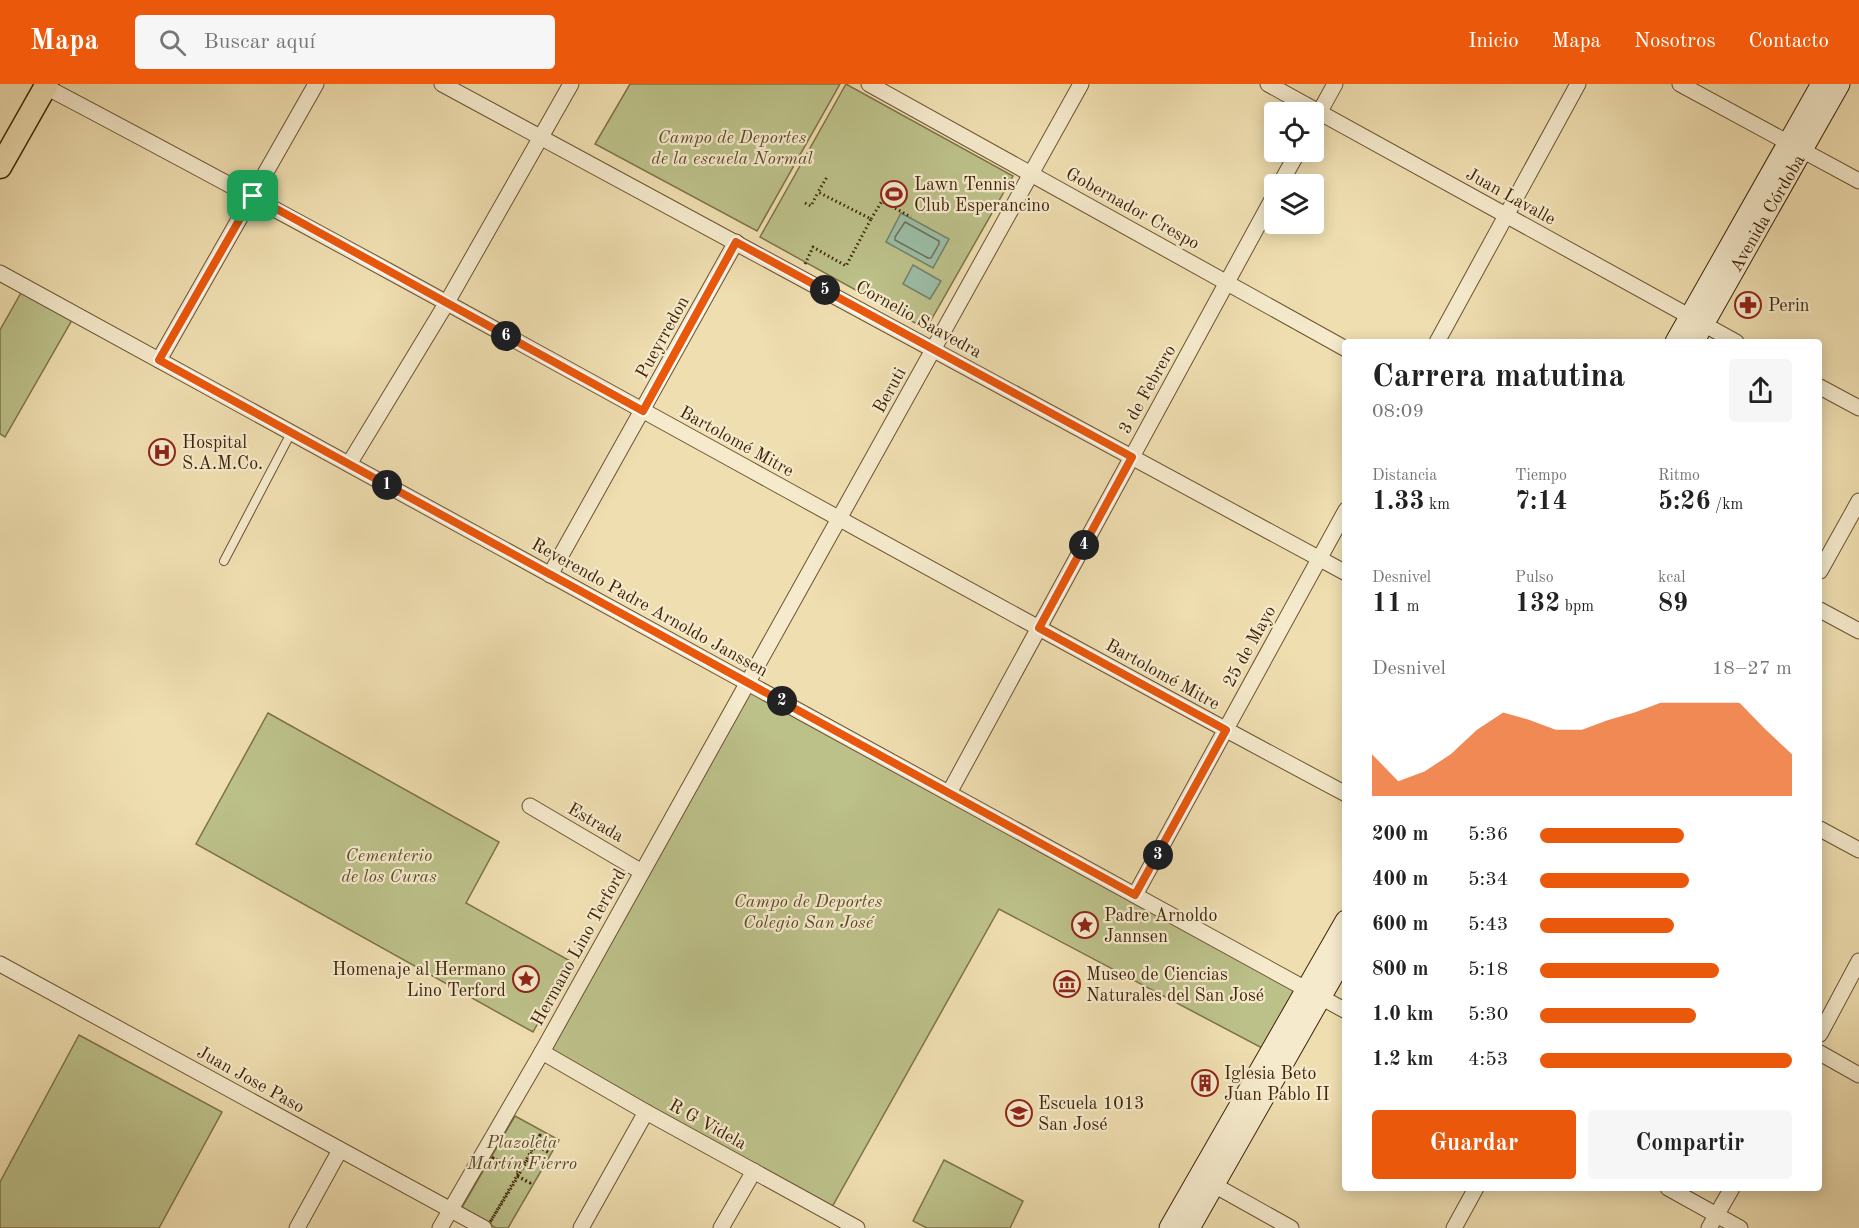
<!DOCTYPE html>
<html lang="es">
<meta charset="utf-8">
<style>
body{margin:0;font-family:"Old Standard TT",serif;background:#f6f6f6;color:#222;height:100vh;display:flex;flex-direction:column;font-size:22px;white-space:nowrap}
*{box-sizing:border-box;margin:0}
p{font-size:20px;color:#767676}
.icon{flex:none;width:33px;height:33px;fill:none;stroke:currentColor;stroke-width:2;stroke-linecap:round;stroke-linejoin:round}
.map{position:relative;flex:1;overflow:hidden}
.side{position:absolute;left:1342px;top:255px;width:480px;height:852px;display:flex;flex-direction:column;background:#fff;border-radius:6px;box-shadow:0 3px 15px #0003}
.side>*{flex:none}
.fabs{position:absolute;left:1264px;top:18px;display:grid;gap:12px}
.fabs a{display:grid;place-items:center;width:60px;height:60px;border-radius:6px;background:#fff;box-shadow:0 3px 15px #0003;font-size:30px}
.pin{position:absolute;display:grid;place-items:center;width:51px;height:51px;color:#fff;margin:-26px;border-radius:12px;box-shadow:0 3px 9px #0006}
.km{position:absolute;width:30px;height:30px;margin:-15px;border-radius:50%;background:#222;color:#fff;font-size:16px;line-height:30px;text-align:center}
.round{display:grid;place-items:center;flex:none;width:63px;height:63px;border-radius:6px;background:#f6f6f6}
.summary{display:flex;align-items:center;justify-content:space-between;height:102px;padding:0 30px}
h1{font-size:33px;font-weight:800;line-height:45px}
.figures{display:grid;grid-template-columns:repeat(3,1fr);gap:9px;height:102px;padding:6px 30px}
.figures div{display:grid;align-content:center}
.figures b{font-size:26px;font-weight:800}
.figures small{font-size:16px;font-weight:400}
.figures p{font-size:16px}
.chart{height:168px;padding:12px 30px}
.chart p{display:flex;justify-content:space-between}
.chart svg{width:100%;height:108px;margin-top:6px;fill:#ea580c;opacity:.7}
.button{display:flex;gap:12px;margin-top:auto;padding:12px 30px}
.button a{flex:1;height:69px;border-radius:6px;background:#ea580c;color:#fff;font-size:24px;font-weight:800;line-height:69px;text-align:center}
.button a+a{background:#f6f6f6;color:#222}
ul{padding:0 30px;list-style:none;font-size:20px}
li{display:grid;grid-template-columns:96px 72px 1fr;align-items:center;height:45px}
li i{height:15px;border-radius:8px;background:#ea580c}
header{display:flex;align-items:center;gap:36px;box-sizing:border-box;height:84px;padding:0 30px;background:#ea580c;color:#fff}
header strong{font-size:28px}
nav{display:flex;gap:33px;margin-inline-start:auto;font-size:21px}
.search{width:420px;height:54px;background:#f6f6f6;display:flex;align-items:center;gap:15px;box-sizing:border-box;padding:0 21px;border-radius:6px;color:#767676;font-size:22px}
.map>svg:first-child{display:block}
</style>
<header>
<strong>Mapa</strong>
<div class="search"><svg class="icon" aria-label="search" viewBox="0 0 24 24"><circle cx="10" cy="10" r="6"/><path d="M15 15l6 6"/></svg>Buscar aquí</div>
<nav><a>Inicio</a><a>Mapa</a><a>Nosotros</a><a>Contacto</a></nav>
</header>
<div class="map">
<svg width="1859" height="1144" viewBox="0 0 1859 1144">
<rect width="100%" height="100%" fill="#efdeb0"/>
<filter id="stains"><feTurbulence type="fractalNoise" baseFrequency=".00333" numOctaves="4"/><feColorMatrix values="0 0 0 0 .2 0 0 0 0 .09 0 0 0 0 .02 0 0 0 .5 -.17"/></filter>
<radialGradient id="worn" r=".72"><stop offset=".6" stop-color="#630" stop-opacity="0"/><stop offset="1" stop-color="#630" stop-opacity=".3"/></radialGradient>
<!-- green -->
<g fill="#bcc089" stroke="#7e7248" stroke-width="1.5">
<path d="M630,0h210l-83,147 -162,-87z"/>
<path d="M846,0l167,92 -87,153 -166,-92z"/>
<path d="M22,207l50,29 -67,117 -5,-3v-104z"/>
<path d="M747,598l551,302 -36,64 -263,-139 -167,298 -290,-155z"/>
<path d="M268,629l231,129 -33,61 106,59 -39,70 -337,-188z"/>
<path d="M79,951l143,77 -63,116h-159v-46z"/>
<path d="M515,1032l44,24 -51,88h-12l-35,-19z"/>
<path d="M944,1076l79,41 -13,27h-83l-14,-7z"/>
</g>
<!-- water -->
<g fill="#9bbda6" stroke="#777f67" stroke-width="1.5">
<path d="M901,129l48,26 -16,29 -47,-26z"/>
<path d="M913,181l28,16 -11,18 -27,-15z"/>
</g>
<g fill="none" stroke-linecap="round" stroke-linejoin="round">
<!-- shore -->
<path stroke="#6e7057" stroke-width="1.5" d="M905,138l34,19v3l-8,14h-3l-33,-18v-3z"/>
<defs>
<path id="lane" d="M224,477l67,-128"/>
<g id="street">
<path d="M442,0l904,489"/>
<path d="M869,0l477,265"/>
<path d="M1268,0l468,258"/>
<path d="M1680,0l179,97"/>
<path d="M46,3c436,230 864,475 1300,707"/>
<path d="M1314,38l21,-38"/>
<path d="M1280,100l18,-32"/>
<path d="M0,189l1346,738"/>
<path d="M1437,258l141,-258"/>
<path d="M159,276l157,-276"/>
<path d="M1820,303l39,21"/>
<path d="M349,380l97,-160 125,-220"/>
<path d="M1820,487l39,-70"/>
<path d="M550,491l186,-333"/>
<path d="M1820,526l39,21"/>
<path d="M949,709l326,-599"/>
<path d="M530,722l112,66"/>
<path d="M1820,745l39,21"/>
<path d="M1135,811l211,-385"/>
<path d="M0,880l484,264"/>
<path d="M1820,950l39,-73"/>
<path d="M542,968l104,60 211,116"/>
<path d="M1820,969l39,22"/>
<path d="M1214,1101l77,43"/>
<path d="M1668,1104l72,40"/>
<path d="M297,1144l43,-78"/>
<path d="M440,1144l102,-176 539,-968"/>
<path d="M581,1144l65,-116"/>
<path d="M721,1144l33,-57"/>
<path d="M1454,1144l22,-40"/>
<path d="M1709,1144l23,-40"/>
</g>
<g id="secondary">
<path d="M1676,258l146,-258"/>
<path d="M1693,258l146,-258"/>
<path d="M1170,1144l176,-307"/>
<path d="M1189,1144l157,-276"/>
</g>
<path id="primary" d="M0,83l47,-83"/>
</defs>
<!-- lane casing -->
<use href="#lane" stroke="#6c5232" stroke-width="10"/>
<!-- street casing -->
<use href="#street" stroke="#6c5232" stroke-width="17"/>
<!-- secondary casing -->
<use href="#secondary" stroke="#402308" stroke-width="23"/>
<!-- primary casing -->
<use href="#primary" stroke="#402308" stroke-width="25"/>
<!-- path -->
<g stroke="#402308" stroke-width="3" stroke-dasharray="1.5 3" stroke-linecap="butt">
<path d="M805,119l6,3 7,-14"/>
<path d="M871,135l11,-18 29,16"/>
<path d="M805,180l8,-17 33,19 25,-47 -53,-27 9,-15"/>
<path d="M540,1051l-4,9 13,9 -13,-8 -18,31 12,7 -12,-6 -29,47 30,-52 -28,-15 29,14z"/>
</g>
<!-- lane -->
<use href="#lane" stroke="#f5eacc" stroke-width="8"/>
<!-- street -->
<use href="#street" stroke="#f5eacc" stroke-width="15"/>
<!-- secondary -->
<use href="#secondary" stroke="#f5eacc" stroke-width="21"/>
<!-- primary -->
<use href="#primary" stroke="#efdeb0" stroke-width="22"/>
</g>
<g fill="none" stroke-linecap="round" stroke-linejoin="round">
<defs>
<path id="route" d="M253,112l390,215 93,-169 396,215 -93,171 187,102 -91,165 -976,-535z"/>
</defs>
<!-- route casing -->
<use href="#route" stroke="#fff" stroke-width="12"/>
<!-- route -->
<use href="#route" stroke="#ea580c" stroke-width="8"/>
</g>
<!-- icons -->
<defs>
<symbol id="stadium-ring" viewBox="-11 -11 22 22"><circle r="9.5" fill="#f5eacc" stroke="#8f2418" stroke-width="1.5"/><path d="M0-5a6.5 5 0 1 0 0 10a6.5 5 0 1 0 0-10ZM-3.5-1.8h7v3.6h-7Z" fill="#8f2418"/></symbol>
<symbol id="pharmacy-ring" viewBox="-11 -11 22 22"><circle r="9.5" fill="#f5eacc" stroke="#8f2418" stroke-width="1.5"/><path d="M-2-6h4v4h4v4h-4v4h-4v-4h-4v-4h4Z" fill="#8f2418"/></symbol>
<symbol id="hospital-ring" viewBox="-11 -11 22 22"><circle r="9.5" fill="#f5eacc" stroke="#8f2418" stroke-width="1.5"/><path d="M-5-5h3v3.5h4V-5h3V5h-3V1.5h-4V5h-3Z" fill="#8f2418"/></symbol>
<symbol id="sight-ring" viewBox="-11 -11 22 22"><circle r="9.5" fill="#f5eacc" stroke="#8f2418" stroke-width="1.5"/><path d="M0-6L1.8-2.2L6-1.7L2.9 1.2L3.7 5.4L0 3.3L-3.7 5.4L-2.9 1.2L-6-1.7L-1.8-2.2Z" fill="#8f2418"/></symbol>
<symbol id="museum-ring" viewBox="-11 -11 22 22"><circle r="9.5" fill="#f5eacc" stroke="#8f2418" stroke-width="1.5"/><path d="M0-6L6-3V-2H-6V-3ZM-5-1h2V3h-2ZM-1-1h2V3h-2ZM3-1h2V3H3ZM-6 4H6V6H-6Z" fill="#8f2418"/></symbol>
<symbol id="building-ring" viewBox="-11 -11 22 22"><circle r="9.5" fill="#f5eacc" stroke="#8f2418" stroke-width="1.5"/><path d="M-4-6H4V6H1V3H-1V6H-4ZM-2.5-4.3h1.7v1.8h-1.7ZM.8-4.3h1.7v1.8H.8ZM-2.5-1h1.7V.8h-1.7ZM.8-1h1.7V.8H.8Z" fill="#8f2418"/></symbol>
<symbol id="school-ring" viewBox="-11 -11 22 22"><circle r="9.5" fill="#f5eacc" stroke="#8f2418" stroke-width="1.5"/><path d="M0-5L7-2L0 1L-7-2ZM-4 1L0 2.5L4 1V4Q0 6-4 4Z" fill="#8f2418"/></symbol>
</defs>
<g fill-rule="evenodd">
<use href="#stadium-ring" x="879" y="95" width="30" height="30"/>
<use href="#pharmacy-ring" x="1733" y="206" width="30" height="30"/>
<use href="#hospital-ring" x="147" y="353" width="30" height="30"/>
<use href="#sight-ring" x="1070" y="826" width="30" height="30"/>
<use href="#sight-ring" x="511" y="880" width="30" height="30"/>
<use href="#museum-ring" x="1052" y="885" width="30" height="30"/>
<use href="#building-ring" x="1190" y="984" width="30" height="30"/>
<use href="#school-ring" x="1004" y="1014" width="30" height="30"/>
</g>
<g text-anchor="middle" stroke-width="4.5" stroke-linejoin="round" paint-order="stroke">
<!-- park labels -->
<g font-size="18" font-style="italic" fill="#5f4a28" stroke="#f5eacc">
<text x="732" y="59">Campo de Deportes<tspan x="732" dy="21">de la escuela Normal</tspan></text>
<text x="389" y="777">Cementerio<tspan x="389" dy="21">de los Curas</tspan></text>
<text x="808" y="823">Campo de Deportes<tspan x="808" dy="21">Colegio San José</tspan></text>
<text x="522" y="1064">Plazoleta<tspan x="522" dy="21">Martín Fierro</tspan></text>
</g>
<!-- poi labels -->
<g font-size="18" fill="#402308" stroke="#f5eacc" text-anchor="start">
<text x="914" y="106">Lawn Tennis<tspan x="914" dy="21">Club Esperancino</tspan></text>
<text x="1768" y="227">Perin</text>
<text x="182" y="364">Hospital<tspan x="182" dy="21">S.A.M.Co.</tspan></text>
<text x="1104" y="837">Padre Arnoldo<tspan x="1104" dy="21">Jannsen</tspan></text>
<text x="506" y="891" text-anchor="end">Homenaje al Hermano<tspan x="506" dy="21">Lino Terford</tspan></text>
<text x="1086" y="896">Museo de Ciencias<tspan x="1086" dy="21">Naturales del San José</tspan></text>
<text x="1224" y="995">Iglesia Beto<tspan x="1224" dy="21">Juan Pablo II</tspan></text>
<text x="1038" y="1025">Escuela 1013<tspan x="1038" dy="21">San José</tspan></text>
</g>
<!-- street labels -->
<g font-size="18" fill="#402308" stroke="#f5eacc">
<text transform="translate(1511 112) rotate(29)" y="6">Juan Lavalle</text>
<text transform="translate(1133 124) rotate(29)" y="6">Gobernador Crespo</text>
<text transform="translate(1767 129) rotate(-60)" y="6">Avenida Córdoba</text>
<text transform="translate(919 235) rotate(29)" y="6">Cornelio Saavedra</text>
<text transform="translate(662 253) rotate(-61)" y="6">Pueyrredon</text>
<text transform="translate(1147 305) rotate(-61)" y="6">3 de Febrero</text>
<text transform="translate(889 306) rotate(-61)" y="6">Beruti</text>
<text transform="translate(737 357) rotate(29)" y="6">Bartolomé Mitre</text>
<text transform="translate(650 523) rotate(29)" y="6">Reverendo Padre Arnoldo Janssen</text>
<text transform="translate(1249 562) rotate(-61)" y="6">25 de Mayo</text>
<text transform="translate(1163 590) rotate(29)" y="6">Bartolomé Mitre</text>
<text transform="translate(596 738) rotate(30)" y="6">Estrada</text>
<text transform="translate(578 863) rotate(-61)" y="6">Hermano Lino Terford</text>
<text transform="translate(251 995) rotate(29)" y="6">Juan Jose Paso</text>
<text transform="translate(708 1040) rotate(29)" y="6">R G Videla</text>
</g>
</g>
<rect width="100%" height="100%" filter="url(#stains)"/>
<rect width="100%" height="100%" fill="url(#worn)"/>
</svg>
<div class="fabs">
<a><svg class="icon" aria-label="locate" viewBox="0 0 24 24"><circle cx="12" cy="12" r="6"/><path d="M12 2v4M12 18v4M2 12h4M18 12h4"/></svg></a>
<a><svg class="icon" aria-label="layers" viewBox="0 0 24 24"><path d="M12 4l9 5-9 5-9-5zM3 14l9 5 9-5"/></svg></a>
</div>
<div class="pin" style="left:253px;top:112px;background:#1e9e55"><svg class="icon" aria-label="arrive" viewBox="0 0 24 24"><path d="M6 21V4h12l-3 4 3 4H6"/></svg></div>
<b class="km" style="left:387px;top:401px">1</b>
<b class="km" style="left:782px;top:617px">2</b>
<b class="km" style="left:1158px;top:771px">3</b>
<b class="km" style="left:1084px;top:461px">4</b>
<b class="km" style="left:825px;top:206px">5</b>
<b class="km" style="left:506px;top:252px">6</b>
<section class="side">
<div class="summary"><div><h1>Carrera matutina</h1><p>08:09</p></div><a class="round"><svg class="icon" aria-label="share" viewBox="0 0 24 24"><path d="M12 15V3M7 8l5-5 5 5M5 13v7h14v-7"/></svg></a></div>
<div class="figures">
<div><p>Distancia</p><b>1.33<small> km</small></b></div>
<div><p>Tiempo</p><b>7:14</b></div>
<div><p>Ritmo</p><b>5:26<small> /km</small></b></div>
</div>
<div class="figures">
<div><p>Desnivel</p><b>11<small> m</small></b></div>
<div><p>Pulso</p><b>132<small> bpm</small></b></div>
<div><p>kcal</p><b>89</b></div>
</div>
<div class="chart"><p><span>Desnivel</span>18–27 m</p>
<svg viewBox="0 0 160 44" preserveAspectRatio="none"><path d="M0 44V27L10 38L20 34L30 27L40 17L50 10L60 13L70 17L80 17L90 13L100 10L110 6L120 6L130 6L140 6L150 17L160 27V44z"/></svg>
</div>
<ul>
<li><b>200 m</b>5:36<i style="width:57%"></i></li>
<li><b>400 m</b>5:34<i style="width:59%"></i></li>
<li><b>600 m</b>5:43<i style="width:53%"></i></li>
<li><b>800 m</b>5:18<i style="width:71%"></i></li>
<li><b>1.0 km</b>5:30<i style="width:62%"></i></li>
<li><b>1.2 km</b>4:53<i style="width:100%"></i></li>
</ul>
<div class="button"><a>Guardar</a><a>Compartir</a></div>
</section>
</div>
